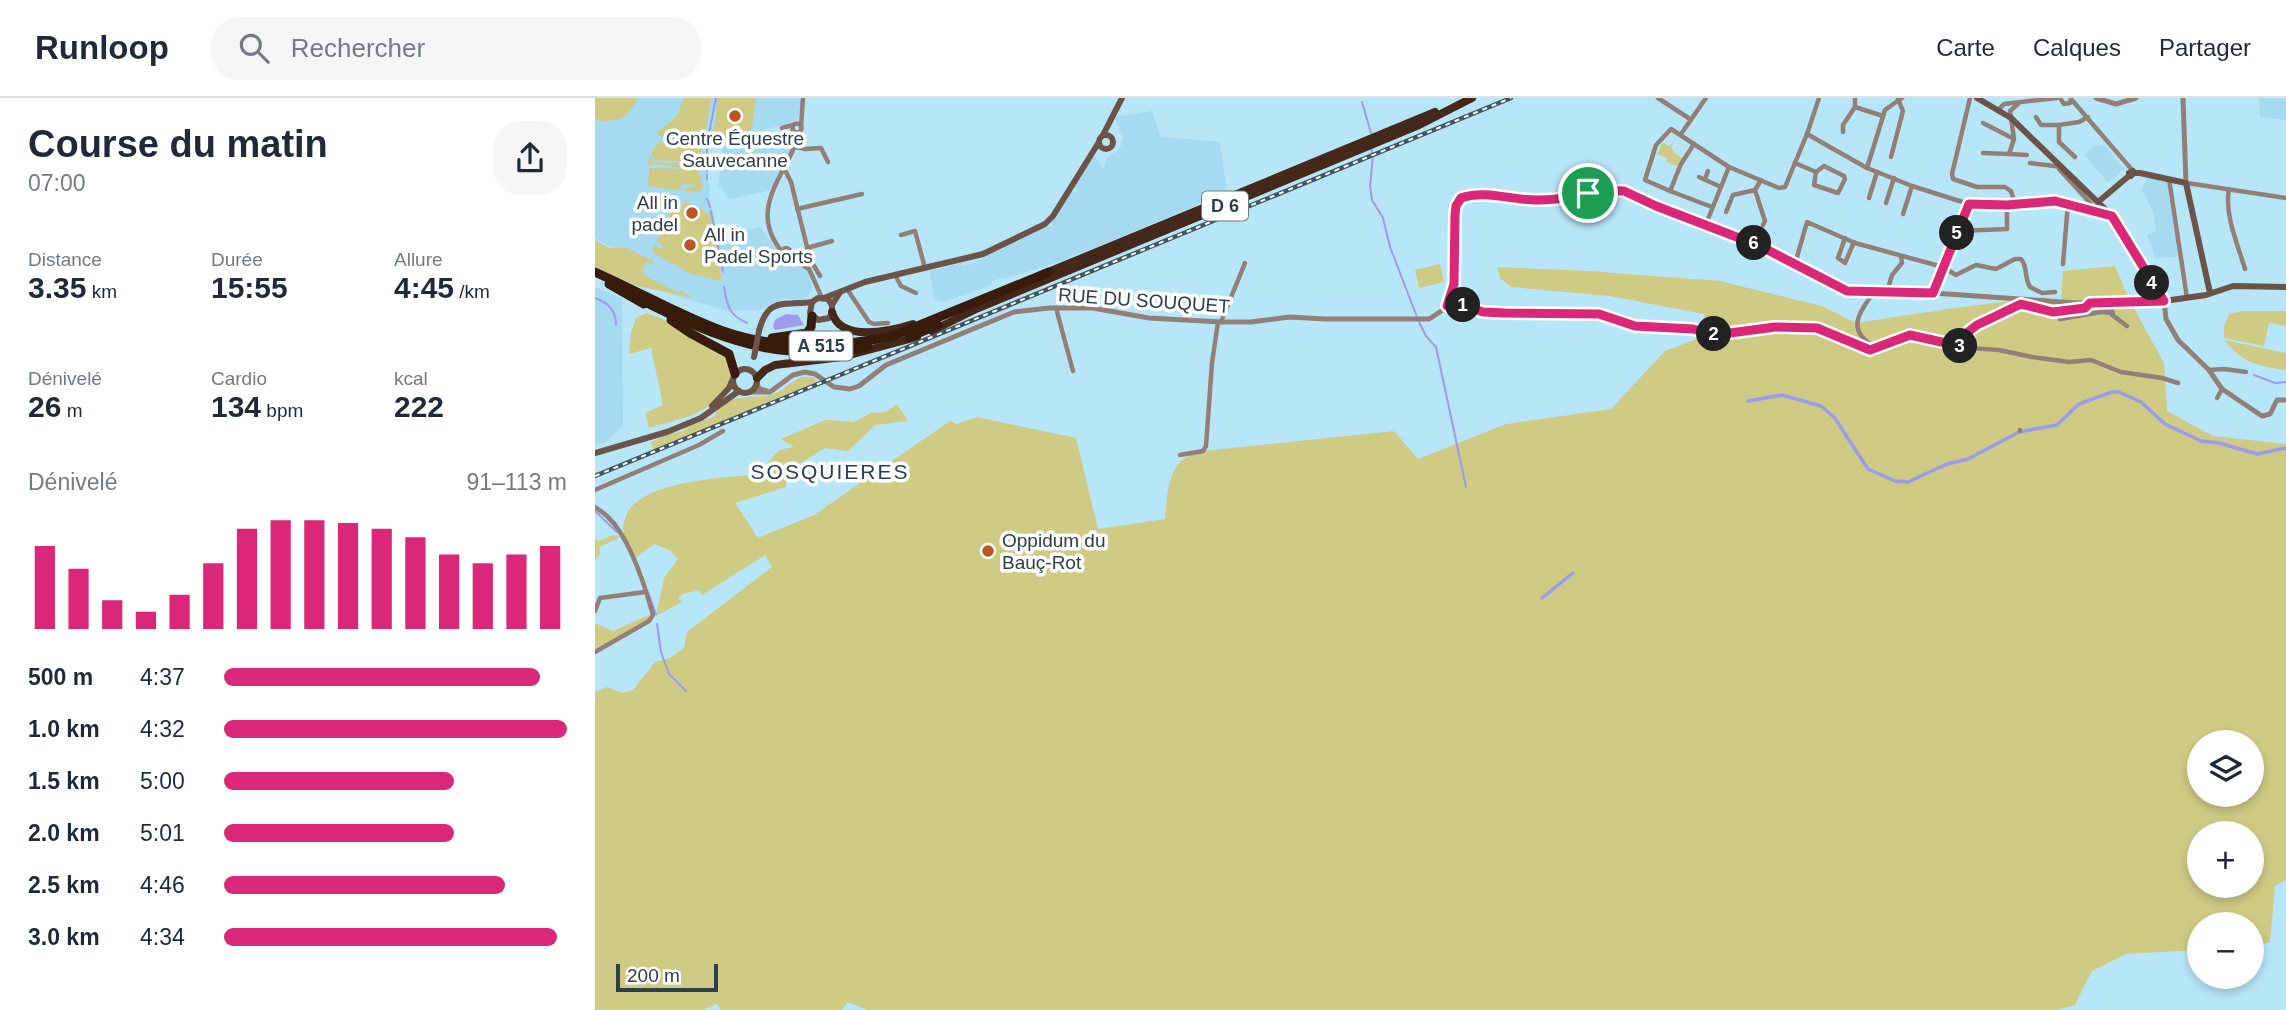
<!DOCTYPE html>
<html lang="fr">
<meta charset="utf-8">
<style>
body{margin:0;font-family:Arial,sans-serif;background:#f6f6f7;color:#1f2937;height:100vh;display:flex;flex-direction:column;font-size:26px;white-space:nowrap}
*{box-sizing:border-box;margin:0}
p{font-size:23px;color:#747a83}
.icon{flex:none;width:38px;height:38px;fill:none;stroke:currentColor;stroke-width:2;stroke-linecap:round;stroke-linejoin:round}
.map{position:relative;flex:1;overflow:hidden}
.side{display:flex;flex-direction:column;background:#fff;width:595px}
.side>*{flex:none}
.buttons{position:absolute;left:1592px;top:632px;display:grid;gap:14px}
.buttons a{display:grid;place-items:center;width:77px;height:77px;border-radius:50%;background:#fff;box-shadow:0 4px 10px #0003;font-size:35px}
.scale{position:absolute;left:21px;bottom:18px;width:102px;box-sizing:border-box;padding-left:7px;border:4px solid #2d3f47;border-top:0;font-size:19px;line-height:24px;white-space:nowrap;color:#2d3f47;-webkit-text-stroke:5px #fff;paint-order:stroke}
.pin{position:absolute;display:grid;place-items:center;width:60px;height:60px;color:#fff;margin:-30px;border:4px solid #fff;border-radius:50%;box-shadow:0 2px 7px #0007}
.km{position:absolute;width:35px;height:35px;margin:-18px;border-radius:50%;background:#222;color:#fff;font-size:19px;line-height:35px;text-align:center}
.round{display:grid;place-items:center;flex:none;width:74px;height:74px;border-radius:28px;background:#f6f6f7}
.summary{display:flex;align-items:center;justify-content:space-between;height:119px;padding:0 28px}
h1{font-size:38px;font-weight:800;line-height:52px}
.figures{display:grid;grid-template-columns:repeat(3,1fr);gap:10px;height:119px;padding:7px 28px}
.figures div{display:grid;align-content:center}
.figures b{font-size:30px;font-weight:800}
.figures small{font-size:19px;font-weight:400}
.figures p{font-size:19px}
.chart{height:196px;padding:14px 28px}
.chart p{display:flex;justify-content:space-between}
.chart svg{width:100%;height:126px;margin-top:7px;stroke:#db2777;stroke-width:6}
ul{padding:0 28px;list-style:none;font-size:23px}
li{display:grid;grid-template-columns:112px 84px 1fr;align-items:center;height:52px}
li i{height:18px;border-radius:9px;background:#db2777}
header{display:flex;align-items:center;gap:42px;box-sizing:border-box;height:98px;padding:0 35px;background:#fff;border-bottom:2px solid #e0e1e3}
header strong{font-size:33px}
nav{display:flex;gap:38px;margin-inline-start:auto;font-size:24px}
.search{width:490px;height:63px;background:#f6f6f7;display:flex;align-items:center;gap:18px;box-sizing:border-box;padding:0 24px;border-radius:28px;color:#747a83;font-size:26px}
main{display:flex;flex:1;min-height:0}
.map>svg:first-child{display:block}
</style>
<header>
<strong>Runloop</strong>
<div class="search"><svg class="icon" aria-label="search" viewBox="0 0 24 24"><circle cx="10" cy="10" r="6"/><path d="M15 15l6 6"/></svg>Rechercher</div>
<nav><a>Carte</a><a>Calques</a><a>Partager</a></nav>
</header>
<main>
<section class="side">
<div class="summary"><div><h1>Course du matin</h1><p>07:00</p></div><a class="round"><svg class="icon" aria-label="share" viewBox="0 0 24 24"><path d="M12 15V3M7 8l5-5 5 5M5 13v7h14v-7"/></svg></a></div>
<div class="figures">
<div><p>Distance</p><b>3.35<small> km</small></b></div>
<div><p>Durée</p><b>15:55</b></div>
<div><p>Allure</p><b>4:45<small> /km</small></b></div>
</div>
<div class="figures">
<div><p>Dénivelé</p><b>26<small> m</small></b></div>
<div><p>Cardio</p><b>134<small> bpm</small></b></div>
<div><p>kcal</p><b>222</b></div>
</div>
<div class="chart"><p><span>Dénivelé</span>91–113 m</p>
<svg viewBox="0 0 160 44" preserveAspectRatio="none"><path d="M5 44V15M15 44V23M25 44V34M35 44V38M45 44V32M55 44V21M65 44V9M75 44V6M85 44V6M95 44V7M105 44V9M115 44V12M125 44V18M135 44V21M145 44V18M155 44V15"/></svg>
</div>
<ul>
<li><b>500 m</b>4:37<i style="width:92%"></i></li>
<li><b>1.0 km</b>4:32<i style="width:100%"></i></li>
<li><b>1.5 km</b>5:00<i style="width:67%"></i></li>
<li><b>2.0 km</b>5:01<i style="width:67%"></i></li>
<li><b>2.5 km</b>4:46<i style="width:82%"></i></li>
<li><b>3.0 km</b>4:34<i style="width:97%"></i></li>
</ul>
</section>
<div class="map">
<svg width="1691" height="912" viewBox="0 0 1691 912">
<rect width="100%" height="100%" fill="#b8e6f9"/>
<!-- built -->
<g fill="#a5daf0">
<path d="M0,0h207l-2,19 -6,5 -85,22 -2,30 3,13 -1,8 9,42 42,-10 19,25 -3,11 13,-3 18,10 5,19 -5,8 -9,3 -15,-2 -24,12 -31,1 -52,-15 -54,-22 -1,-27h-11l-15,-9z"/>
<path d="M1664,0h27v22l-26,-3z"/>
<path d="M557,13l9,26 59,5 7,51 -163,67 -53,17 -19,3v5l-49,17 -9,-3 -4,-28 31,-8 1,3 10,-2 47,-25 30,-13 4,1 -2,-5 19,-32 6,3 2,-1 -4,-5 19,-34 10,16 4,-12 13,-8 3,-12 -9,-20z"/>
<path d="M186,32l9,1 3,15 -22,44 -40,9 -4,-1 -3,-7 -6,-6 5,-38z"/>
<path d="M1509,47l20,24 -16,14 -24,-29 11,-8z"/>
<path d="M1552,79l20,5 11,74 -22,3 -9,-24 9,-5 -3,-18 -11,-22z"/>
<path d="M0,189l27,11 1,128 -17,16 -11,3z"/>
</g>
<!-- green -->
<g fill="#cfca84" fill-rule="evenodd">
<path d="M0,0h43c-11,20 -15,23 -39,23l-4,-4z"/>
<path d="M89,0h27l-4,27 -7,17 -40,-6 -3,-3 20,-17z"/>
<path d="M123,0h38l-4,31 -28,8h-11z"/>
<path d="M1082,38l-6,11 3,6 8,5 -5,8 -11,-4 1,-4 -10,-4 6,-12 4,4h3z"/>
<path d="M65,44l41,6v14l-47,-2 -3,-8z"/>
<path d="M54,58l6,6 46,2 -1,8 -3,3 4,2 2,11 -5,4 -16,-2 2,-2 12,-1v-2l-14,-1 -2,6 -29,-3 -3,-2 1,-17 34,1 1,-1 -31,-4 -5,2z"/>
<path d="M45,100l26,1 11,6 1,9 7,-13 25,13 10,49 1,18 -30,-7 -38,-21 1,-8 7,4 2,-4 -7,-3 14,-27 -22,-13 -6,11z"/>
<path d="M0,142l14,8 15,-1 30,14 -2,3 -6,-2 -4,12 37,19 2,-2 13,7 -57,-12 -42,-19z"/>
<path d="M845,166l4,18 -25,6 -4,-18z"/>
<path d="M1520,168l15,35 34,62 3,48 46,25 73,8v436l-11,6 -5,56 -18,4v-22h-52v26l-74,4 -34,17 -17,34 -19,5h-1189l-19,-8 -6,8h-121l-4,-6 -14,6h-108v-318l12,-5 15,6 11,-3 22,-28 15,-4 14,-10 3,-16 85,-65 -7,-12 -63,40 -3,-5 -16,4 -5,4 4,4 -26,14 8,-38 14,-19 -7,-8 -16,-7 -19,13c-5,-9 -13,-19 -13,-30 4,-48 99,-48 135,-53l21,-24 15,-3 -13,-8 44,-19 28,2 18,-9 15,-1 11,-8 11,17 -33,4 -27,26 -23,-3 -40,25 1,14 -51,16 23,35 56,-23 136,-94 7,3 20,-7 99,21 22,91 67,-10c2,-19 2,-47 18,-59 5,-5 14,-7 21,-9l190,-20 24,28 88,-35 105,-15 54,-58 42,-16 -3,-21 -94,-18 -99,-9 -11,-9 -3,-11 92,4 131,10 102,25 34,17 98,-15 90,-11 17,4 2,-30zM1605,644h52v52h-52zM1605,735h52v53h-52z"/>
<path d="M1647,213h44v15l-17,-3 -5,23 -40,-8v-12l5,-12z"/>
<path d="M52,215l20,8 61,36 6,13c-12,43 -49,47 -85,58l-4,-15 18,-8 -12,-57 -22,6 2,-22 5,-14z"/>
<path d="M1629,242l62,13v17c-29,-4 -43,-7 -62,-30z"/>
<path d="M207,279h12l3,5 -164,68 -2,-8 19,-8 14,-3 1,-3 30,-12c8,-25 40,-16 59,-22 9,-4 18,-13 28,-17z"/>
<path d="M18,437l6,1 -2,3 -18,8 1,7 -5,6v-21l4,2z"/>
<path d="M54,517v4l-54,31v-27l18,8z"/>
</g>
<!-- water -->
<path fill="#9e9aee" d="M191,216l12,1 6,10 -29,5 -2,-4 2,-6z"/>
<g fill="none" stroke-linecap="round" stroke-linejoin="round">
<!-- stream -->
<g stroke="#9e9aee" stroke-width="2">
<path d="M767,4l9,31"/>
<path d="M112,45l9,-45"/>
<path d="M776,50l2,8 -3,30 2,14 11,18 7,29 27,70"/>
<path d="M112,73v-25"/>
<path d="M112,76v5"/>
<path d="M112,101l3,8"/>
<path d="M116,113l12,61"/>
<path d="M129,189c3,19 5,28 23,36"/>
<path d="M0,200c13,5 21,12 21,27"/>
<path d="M824,224l7,14 10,11 30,140"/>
<path d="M1659,277l21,8 11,-1"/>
<path d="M0,413l22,21"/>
<path d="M53,494l8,22"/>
<path d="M62,526l4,28 8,22 17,17"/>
</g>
<!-- canal -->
<g stroke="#9e9aee" stroke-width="3.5">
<path d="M1153,303l34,-6 39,11 13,11 34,52 27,12 13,1 39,-18 21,-5 51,-27 38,-7 22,-21 33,-12h7l22,10 24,22 36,17 18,2 38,11 29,-6"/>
<path d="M947,500l31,-25"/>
</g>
<!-- minor -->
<g stroke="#917f78" stroke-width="4.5">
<path d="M1063,0l32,21"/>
<path d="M1260,0v9l28,9"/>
<path d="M1375,0l-18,76 1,5 24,8h28l6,4 4,13"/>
<path d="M1465,0l4,6 6,-1 1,-4"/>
<path d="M1476,1l62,72"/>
<path d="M1403,12l6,-6 53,-6"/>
<path d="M1441,19l5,8h18"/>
<path d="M1388,25l31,16 -5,15 -26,-1"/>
<circle cx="202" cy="30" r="4.5"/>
<path d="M206,29l2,-29"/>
<path d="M187,30l11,-3"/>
<path d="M1248,34v-7l12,-18"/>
<path d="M1086,36l25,-36"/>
<path d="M1212,36l60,34 45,18 57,18 38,1 48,-4 54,14"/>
<path d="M1419,41l-4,-28 8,-7"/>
<path d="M1099,46l-13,20 -11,27 42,16"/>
<path d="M201,49l9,2 16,-1 7,14"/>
<path d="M1414,56l18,1"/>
<path d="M1296,59l12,-46 -5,-12"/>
<path d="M1480,59l-16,-15v-17l20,-3 9,-5"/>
<path d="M1200,65l21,9"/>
<path d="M1435,65l32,4 -3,2 32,35"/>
<path d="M1229,68l20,10 1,3 -7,14 -24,-8 2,-13z"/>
<path d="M189,70l7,14 19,77 10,17"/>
<path d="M1272,70l18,-58 17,-12"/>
<path d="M974,75l4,6 11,5 4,9"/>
<path d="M1104,79l22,10"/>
<path d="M1110,81l3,-8"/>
<path d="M1574,81l18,119"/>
<path d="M1166,82l-6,10 10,31 -2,4"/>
<path d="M1592,85l99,15"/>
<path d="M1634,91c-5,25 9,56 16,80"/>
<path d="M1075,93l-25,-11 11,-35 15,-16 58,38"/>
<path d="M1274,100l8,-26"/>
<path d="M1291,105l8,-25"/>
<path d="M202,111l65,-15"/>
<path d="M1131,114l7,-17 22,-5"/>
<path d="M1308,116l9,-28"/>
<path d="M1111,126l23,-57 50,21 6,-1 22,-53 12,-36"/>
<path d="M1363,133l49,-2v-24"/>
<path d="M306,137l14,-4 10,37"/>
<path d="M1250,140l-7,20 7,5 9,-21"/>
<path d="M212,150l25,-7"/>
<path d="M187,154c-36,-45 5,-76 18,-120"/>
<path d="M193,158l21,13 13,29"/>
<path d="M180,166l8,-15 4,-1 3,2 -2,6 -6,-3"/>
<path d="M1200,166l12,-42 48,21 88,24 13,8 20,-10 20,4 19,-10h6c7,8 3,19 9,28l12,6 13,-1"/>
<path d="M1468,166l5,-61"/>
<path d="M300,177l6,11 15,7"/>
<path d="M252,191l22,33 5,2 14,-1"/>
<path d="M1279,194c-16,21 -28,39 1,55"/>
<path d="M1292,194l5,-17 10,-12 -1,-7"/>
<path d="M1338,195l36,-89"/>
<path d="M852,208l16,-1 20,7 22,1 94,1 36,12 58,3 22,6 59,-8 43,1 53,22 40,-15 59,13 30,2 33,7 37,5 22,-2 30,12 41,6 16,5"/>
<path d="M461,210l17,63"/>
<path d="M1516,216l16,12"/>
<path d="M1465,221l41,-7 12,1 -2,-4 -22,-3"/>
<path d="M626,224l24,-59"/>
<path d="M1374,250l-1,-16 9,-7 44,-21 32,8 33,-4 4,-5"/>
<path d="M1614,272l15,-1 22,3"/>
<path d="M1622,300l5,-9"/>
<path d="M1425,332v1"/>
<path d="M585,357l23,-4 3,-5 6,-83 6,-41"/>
<path d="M0,392l104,-45 24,-14"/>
<path d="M0,409c4,3 9,6 13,10 22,21 37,69 45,98l-4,6 -54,31"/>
<path d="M0,513l5,-13 45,-6"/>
</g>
<!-- tertiary -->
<g stroke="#917f78" stroke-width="5">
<path d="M1501,0l20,6 20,-6"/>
<path d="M1588,0l3,85"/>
<path d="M162,287l3,4 7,2"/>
<path d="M155,294h20l23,-17 12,-3 10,2 19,13 16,2 9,-3 27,-21 128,-53 35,-4h44l56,10 72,4h30l39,-5 35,2h104l17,-11 8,-24 1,-69 1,-9 5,-8c19,-7 40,0 60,2 33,2 62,-9 94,-11l145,57 87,45 86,2 143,10 88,-2 2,18 12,21 31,30 13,19 40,27 8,-2 7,-14h9"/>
</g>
<!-- secondary -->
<g stroke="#6b5348" stroke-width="6">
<path d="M1382,0l34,20 101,98 52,85 42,-6 27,-9 53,1"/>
<circle cx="511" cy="44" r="7"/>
<path d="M508,37l19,-37"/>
<path d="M1538,73l-4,2 2,3 3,-3h6l46,10 24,110"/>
<path d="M1503,104l32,-27"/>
<path d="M229,200l41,-16 118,-28 62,-30 8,-8 46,-74"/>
<path d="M237,207l-4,-6 -10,-1 -6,4 -2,11 8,7 11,-2 3,-6v-7l7,-11"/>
<path d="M164,233c9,-35 25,-25 53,-29"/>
<circle cx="150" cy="283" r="12"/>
<path d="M117,308l17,-18 4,-9"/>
<path d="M0,355l72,-21 34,-14 38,-27"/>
</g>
<!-- trunk -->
<g stroke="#44281a" stroke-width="8">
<path d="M451,175l389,-161"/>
<path d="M237,214c8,31 59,19 81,12"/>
<path d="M337,233l44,-22 443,-184 53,-27"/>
<path d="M162,280l8,-8 10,-5 67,-8 75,-20"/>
</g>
<!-- motorway -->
<g stroke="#391b0c" stroke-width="9">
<path d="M0,174c43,19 84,43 128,59 55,19 114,17 170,5l156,-64"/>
<path d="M14,186l35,20"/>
<path d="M46,202c79,40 137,63 227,47"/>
<path d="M76,222l19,13 39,21 6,20"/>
<path d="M314,239l29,-12"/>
<path d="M177,240l35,-5 4,-6 1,-11"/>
</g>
<defs>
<path id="rail" d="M0,378l916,-378"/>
</defs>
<!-- rail casing -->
<use href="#rail" stroke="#415760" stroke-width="4.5"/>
<!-- rail -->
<use href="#rail" stroke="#fff" stroke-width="2" stroke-dasharray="5" stroke-linecap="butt"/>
<!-- secondary-bridge -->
<path stroke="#6b5348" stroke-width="6" d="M159,259l5,-26"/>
</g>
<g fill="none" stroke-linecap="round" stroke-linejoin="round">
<defs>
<path id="route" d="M1005,92l24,1 32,15 104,40 87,45 86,2 36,-89 38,1 48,-4 57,15 52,85 -74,2 -5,5 -32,4 -32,-8 -44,21 -9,7 1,16 -59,-13 -40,15 -53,-22 -42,-1 -60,8 -22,-6 -58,-3 -36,-12 -94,-1 -22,-1 -20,-7 -16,1 7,-22 1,-69 1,-9 5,-8c24,-9 53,3 78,2 21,0 40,-5 61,-10z"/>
</defs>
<!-- route casing -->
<use href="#route" stroke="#fff" stroke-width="14"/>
<!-- route -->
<use href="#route" stroke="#db2777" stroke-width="9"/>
</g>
<!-- markers -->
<g fill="#ba5621" stroke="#fff" stroke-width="2.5">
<circle cx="140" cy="18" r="7"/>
<circle cx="97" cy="115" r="7"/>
<circle cx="95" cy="147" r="7"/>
<circle cx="393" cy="453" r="7"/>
</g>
<g text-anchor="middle" stroke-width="7" stroke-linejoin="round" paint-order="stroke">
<!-- shield labels -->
<g fill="#fff" stroke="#6c797e" stroke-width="2">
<rect x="607" y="93.5" width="46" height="29" rx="5"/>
<rect x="194.5" y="233.5" width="63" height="29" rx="5"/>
</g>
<g font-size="18" font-weight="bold" fill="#2d3f47">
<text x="630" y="114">D 6</text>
<text x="226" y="254">A 515</text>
</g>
<!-- poi labels -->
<g font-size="19" fill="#2d3f47" stroke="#fff" text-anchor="start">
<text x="140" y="47" text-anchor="middle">Centre Équestre<tspan x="140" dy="22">Sauvecanne</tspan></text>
<text x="83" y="111" text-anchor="end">All in<tspan x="83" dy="22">padel</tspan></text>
<text x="109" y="143">All in<tspan x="109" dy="22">Padel Sports</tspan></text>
<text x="407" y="449">Oppidum du<tspan x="407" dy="22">Bauç-Rot</tspan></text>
</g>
<!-- street labels -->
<g font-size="19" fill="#2d3f47" stroke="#fff">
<text transform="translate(549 202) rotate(4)" y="7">RUE DU SOUQUET</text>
</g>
<!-- neighbourhood labels -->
<g font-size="21" letter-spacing="2" fill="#2d3f47" stroke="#fff">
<text x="235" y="381">SOSQUIERES</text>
</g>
</g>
</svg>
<div class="buttons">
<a><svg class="icon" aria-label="layers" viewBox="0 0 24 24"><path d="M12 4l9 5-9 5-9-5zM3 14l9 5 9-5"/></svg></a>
<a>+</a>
<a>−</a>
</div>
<div class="scale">200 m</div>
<div class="pin" style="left:993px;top:95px;background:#1e9e55"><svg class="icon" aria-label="arrive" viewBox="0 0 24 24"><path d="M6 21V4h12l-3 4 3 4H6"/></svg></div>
<b class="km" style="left:868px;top:207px">1</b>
<b class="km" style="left:1119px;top:236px">2</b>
<b class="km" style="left:1365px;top:248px">3</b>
<b class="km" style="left:1557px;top:185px">4</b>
<b class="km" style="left:1362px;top:135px">5</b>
<b class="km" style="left:1159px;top:145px">6</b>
</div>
</main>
